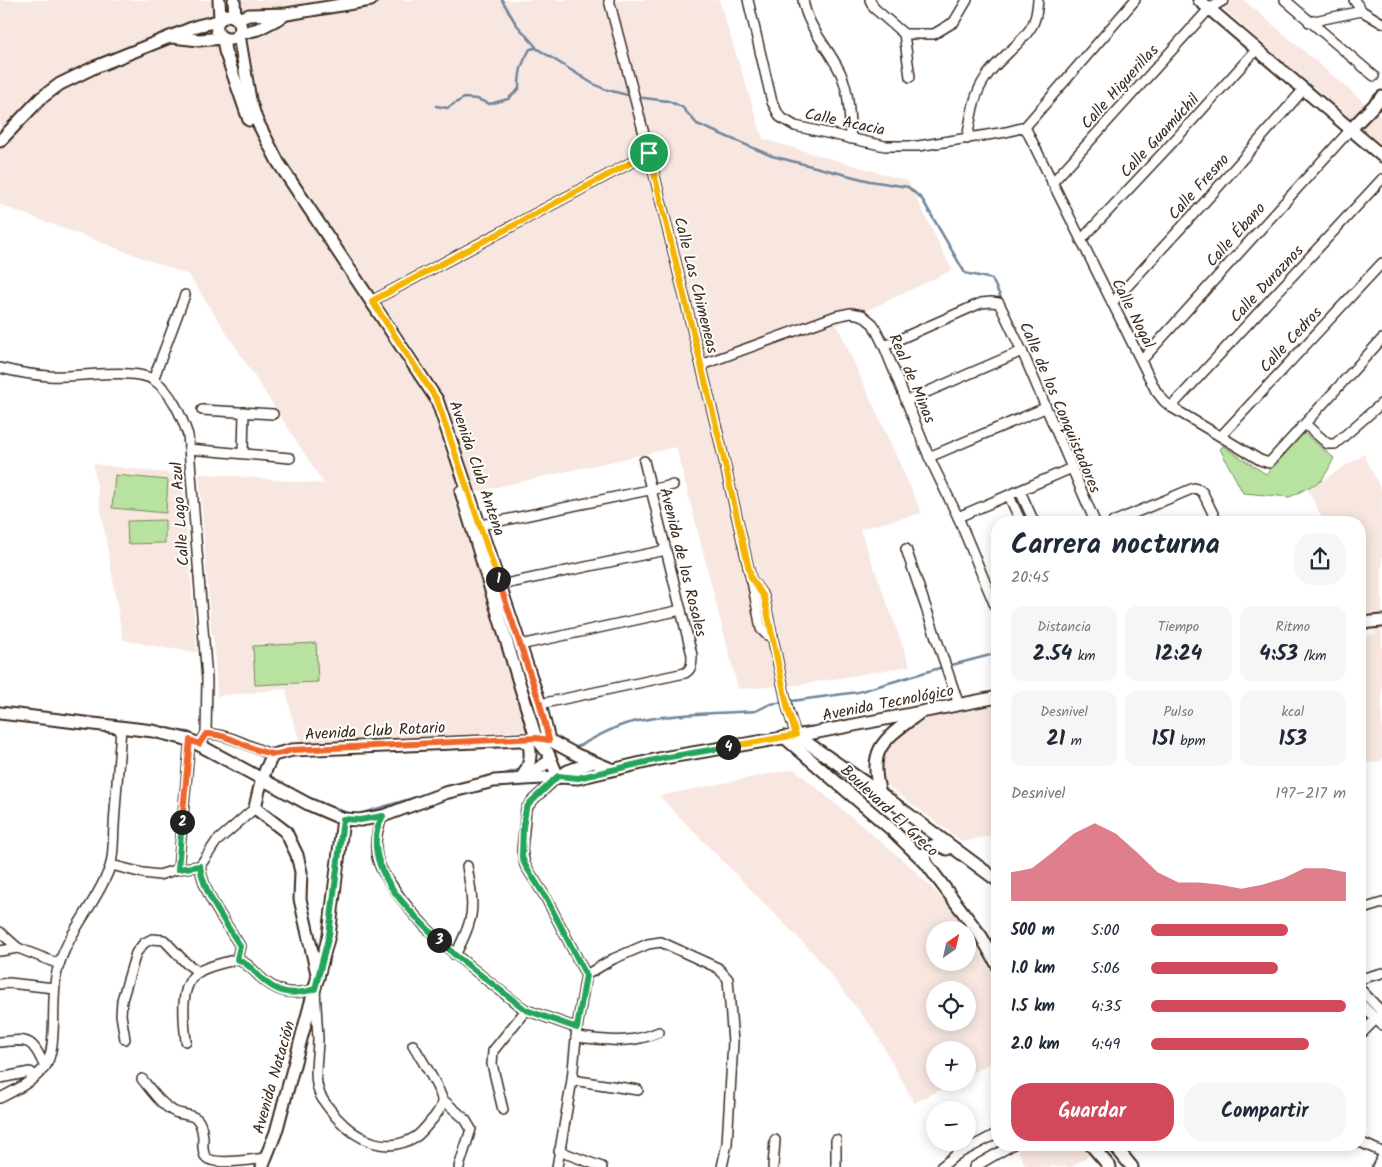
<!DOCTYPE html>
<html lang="es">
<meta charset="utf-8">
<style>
body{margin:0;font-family:Kalam,sans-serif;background:#f6f6f7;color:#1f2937;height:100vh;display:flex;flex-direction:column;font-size:19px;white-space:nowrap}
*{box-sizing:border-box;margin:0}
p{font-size:16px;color:#747a83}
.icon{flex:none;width:28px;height:28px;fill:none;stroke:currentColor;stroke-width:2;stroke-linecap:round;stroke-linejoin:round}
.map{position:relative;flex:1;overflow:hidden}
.sheet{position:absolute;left:991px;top:516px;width:375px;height:635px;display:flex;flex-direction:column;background:#fff;border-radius:20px;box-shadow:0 2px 12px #0003}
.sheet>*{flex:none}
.needle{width:32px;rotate:34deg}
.tools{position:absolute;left:926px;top:921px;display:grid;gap:10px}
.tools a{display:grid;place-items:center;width:50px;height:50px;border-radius:50%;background:#fff;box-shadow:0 2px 12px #0003;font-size:25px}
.pin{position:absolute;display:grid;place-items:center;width:42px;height:42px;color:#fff;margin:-21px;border:2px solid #fff;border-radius:50%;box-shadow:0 1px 5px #0007}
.km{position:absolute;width:25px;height:25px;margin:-12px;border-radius:50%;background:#222;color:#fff;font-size:14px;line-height:25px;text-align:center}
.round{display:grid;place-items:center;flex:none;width:52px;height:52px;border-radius:20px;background:#f6f6f7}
.summary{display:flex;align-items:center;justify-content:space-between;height:85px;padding:0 20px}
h1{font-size:28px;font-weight:700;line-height:38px}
.stats{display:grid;grid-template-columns:repeat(3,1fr);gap:8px;height:85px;padding:5px 20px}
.stats div{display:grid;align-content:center;border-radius:12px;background:#f6f6f7;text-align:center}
.stats b{font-size:21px;font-weight:700}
.stats small{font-size:14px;font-weight:400}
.stats p{font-size:14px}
.chart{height:140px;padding:10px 20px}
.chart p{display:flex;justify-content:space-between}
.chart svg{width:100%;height:90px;margin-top:5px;fill:#d1495b;opacity:.7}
.primary-button{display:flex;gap:10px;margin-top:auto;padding:10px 20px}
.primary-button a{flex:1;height:58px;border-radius:20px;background:#d1495b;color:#fff;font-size:20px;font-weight:700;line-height:58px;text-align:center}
.primary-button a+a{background:#f6f6f7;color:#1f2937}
ul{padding:0 20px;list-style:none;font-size:16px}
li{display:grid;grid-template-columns:80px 60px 1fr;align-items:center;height:38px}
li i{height:12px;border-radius:6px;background:#d1495b}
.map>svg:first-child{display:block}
</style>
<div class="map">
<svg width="1382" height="1167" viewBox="0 0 1382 1167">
<rect width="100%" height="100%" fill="#fff"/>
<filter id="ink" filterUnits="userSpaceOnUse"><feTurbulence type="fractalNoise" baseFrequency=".02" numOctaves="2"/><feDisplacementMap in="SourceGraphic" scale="10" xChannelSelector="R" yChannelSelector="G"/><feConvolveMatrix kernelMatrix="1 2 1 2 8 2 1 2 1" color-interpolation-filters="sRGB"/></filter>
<g filter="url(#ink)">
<!-- built -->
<g fill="#f8e7e1" fill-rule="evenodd">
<path d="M0,0h719l44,139 145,42 44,89 -115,55 85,188 -62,16 50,137 -111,19 -61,4 -62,-242 -223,50 77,234 -229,13 -10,-29 -5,-26 -69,7 -3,-55 -3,-11 -12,-157 125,11 -135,-209 -189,-70z"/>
<path d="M1213,0h31l136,116 2,-2v32z"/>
<path d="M1364,454l18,38v269l-22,3v-128l16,-2 -16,-34v-78h-36l-16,-32z"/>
<path d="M93,464l89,11 15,177 -33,-4 -41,-8z"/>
<path d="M997,701v133l-34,8 -78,-58 -2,-28 31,-38z"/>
<path d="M794,769l116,97 41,41 15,23h-31v32h33v-29l29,47v79l-29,16v-25h-33v32l19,1 -40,20 -40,-73 -60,-76 -155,-158zM935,990h33v32h-33z"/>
<path d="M1015,1145h88l-31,22h-46z"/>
</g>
<!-- green -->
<g fill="#b8e29f" stroke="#7a865e">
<path d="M1303,432l31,26 -6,12 -7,11 -31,16 -47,-4 -23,-44 3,-3 43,28z"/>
<path d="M115,475l53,5 -2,33 -54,-5z"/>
<path d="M165,520v23l-37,1 -1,-23z"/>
<path d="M316,643l2,39 -63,3 -2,-39z"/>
</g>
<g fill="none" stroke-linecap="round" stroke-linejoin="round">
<!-- stream -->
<g stroke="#71859b" stroke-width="2.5">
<path d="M502,0l14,24 20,23"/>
<path d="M636,97l32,4 14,6 15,17 75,32 98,25 38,6 14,12 43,74 27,6 32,67"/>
<path d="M436,106l11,2 17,-10 13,1 13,5 18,-5 11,-10c0,-18 2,-24 11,-40l6,-1 54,34 14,7 27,7"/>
<path d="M1360,616h18"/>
<path d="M948,666l50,-13"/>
<path d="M0,719l11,1"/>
<path d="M176,731l12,1 11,6"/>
<path d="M573,749c18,-9 37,-21 56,-26 41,-10 85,-9 127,-12l14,-7 88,-12 85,-25"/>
<path d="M501,775l21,-6"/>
<path d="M296,791l26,13"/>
<path d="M330,808l26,7 74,-22"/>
<path d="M319,996l14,-55"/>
<path d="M303,1051l10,-33"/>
</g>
<defs>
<g id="street">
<path d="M609,0l40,153 70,285 32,141 13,18 24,113 8,25"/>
<path d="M748,0l24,102 8,15 15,9 90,20h33l88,-14 19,-5"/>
<path d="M803,0c4,26 23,45 35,68 12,21 11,47 13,71"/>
<path d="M870,0l4,8 30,26"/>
<path d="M1285,0l89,76"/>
<path d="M1354,0l8,11 20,12"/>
<path d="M1309,22l53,-11"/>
<path d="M904,34h30l20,-12 13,-22"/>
<path d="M904,34l6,43"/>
<path d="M1025,127l131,264 8,10 7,6 89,53 9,3 113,-124"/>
<path d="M1025,127l110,-127"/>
<path d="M967,139c4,-21 6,-44 19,-62 12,-18 32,-30 44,-48 6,-8 7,-19 8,-29"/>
<path d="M1052,183l157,-174 15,-9"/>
<path d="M1081,240l91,-97 85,-94"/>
<path d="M372,301l277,-148"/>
<path d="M1112,303l100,-109 92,-105"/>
<path d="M884,346l97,-43 10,-1 8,1 23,48 73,171"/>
<path d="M1142,360l209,-231"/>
<path d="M701,365l135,-49 15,-3 11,2 11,9 11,22 45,111 29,60 40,96"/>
<path d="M0,368c16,4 32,7 49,8 26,2 86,-9 105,4 18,13 27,35 34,55l19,245 -1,54 -7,10"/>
<path d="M153,380l32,-85"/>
<path d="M906,401l116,-50"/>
<path d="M1171,407l211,-228"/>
<path d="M202,410l71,4"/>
<path d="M1305,424l23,20h7l47,-41"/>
<path d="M1221,436l161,-173"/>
<path d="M189,449l101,9"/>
<path d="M243,453l1,-41"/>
<path d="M929,457l116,-49"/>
<path d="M1020,491l14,31"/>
<path d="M1009,496l12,26"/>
<path d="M958,517l114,-49"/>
<path d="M1113,522l81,-34 6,2 3,3 14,29"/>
<path d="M481,525l192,-40"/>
<path d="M906,549l53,156"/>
<path d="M752,581l9,48 6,6 6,1"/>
<path d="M500,585l166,-35"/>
<path d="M520,645l161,-35"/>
<path d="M540,704l145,-31c7,-4 7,-10 7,-18l-48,-194"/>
<path d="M206,734c22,-1 46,14 67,21"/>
<path d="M383,816c-6,13 -9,26 -6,41 2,10 8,19 14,27 31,49 80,83 125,119l10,7 51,18"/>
<path d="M111,865l32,8 16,2 19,-6 22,-3 16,-24 39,-34"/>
<path d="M200,866c4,30 25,55 40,80l-3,13"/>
<path d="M178,869l12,-129"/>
<path d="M1360,910l22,-7"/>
<path d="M0,932l18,16 41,16"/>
<path d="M0,951l18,-3"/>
<path d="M455,955c21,-39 19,-47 12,-89"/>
<path d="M586,975l27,-16 35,-15 13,-2 57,26 10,11 5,63 -6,102 -5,23"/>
<path d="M1360,979l22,-6"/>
<path d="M0,984l9,-1 45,5"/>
<path d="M1360,989l22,23"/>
<path d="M1360,1003l22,22"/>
<path d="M1360,1035l19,-19"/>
<path d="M576,1037c32,3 52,8 83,-5"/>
<path d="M125,1039l-4,-24 1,-15 14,-47 8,-10 8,-4 12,1 22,23 13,9"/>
<path d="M186,1041c-2,-20 -8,-58 14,-70 11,-6 25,-8 37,-12 10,4 15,10 22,17 18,17 33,20 56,13 1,16 2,33 3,49 0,18 -5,37 1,54 3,9 11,17 17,25 22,24 51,38 81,19 5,-4 9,-9 13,-14 5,-5 13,-16 12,-23 -3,-13 -22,-42 -29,-54"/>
<path d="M0,1042c31,-4 32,-2 45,25"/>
<path d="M0,1078l30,-6 6,4"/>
<path d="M142,1079c10,12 19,26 33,33 7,3 16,2 22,7 5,5 5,12 6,18 0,6 -1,14 2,19 7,11 49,3 61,2"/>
<path d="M572,1080l66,10"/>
<path d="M0,1098c16,-8 32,-16 44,-30 15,-18 6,-71 13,-96 9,-39 40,-68 53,-105 4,-12 3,-28 4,-41 2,-33 5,-66 7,-99"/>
<path d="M442,1099l23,20 6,10 -12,38"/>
<path d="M503,1110l-11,-46 1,-13 33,-41"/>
<path d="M1360,1142l22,10"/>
<path d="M559,1151l43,16"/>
<path d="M557,1167l15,-87 5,-52 9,-53 -40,-77 -21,-33 -3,-15 4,-41 7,-9 25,-23"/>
<path d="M773,1167l2,-27"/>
<path d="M836,1167v-27"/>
<path d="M941,1167l15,-12 42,-22"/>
<path d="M974,1167l38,-22"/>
<path d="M1377,1167l5,-9"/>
</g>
<g id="secondary">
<path d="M219,0l1,19"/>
<path d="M234,0l1,17"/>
<path d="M1199,0l183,156"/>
<path d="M237,19l12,-4 38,-1 84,-14"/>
<path d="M239,34l19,-5 25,-13"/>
<path d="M239,35l11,65 6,19 22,43 159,238 103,304 9,36 28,15 34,14"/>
<path d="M172,37l27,3 24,-2"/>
<path d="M223,39l2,12 24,69"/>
<path d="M1351,129l31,-32"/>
<path d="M0,141l41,-43 19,-14 35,-17 102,-41 21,-5 9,-6c15,1 19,18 5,24 -12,1 -18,-7 -14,-18"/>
<path d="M461,492l75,246 12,15 10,24"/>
<path d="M1360,623l22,-2"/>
<path d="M0,713l153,18 37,9 118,64 35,15 17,1 23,-4 62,-23 49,-12 64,-4 20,1 85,-20 150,-25 185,-36"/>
<path d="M796,735l84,58 118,88"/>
<path d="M784,737l107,92 34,33 56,74 17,30"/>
<path d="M527,771h7l16,-10"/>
<path d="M558,777l10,-6 25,-9"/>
<path d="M521,778c8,-10 11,-21 8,-33l-7,-5"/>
<path d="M880,793c-13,-45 5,-54 38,-79"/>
<path d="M925,862l-1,-8 8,-8 7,-1 8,4"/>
<path d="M318,978l-18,-79 1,-27 -4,-17 -11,-23 -31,-24c4,-19 8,-36 18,-53l19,-5 250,-11"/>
<path d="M1091,1145l19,22"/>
<path d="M1114,1145l18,22"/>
<path d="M262,1167l14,-35 53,-197 14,-116"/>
</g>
</defs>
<!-- street casing -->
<use href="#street" stroke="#3b2a1e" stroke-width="12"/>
<!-- secondary casing -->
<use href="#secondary" stroke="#3b2a1e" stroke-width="15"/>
<!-- street -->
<use href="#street" stroke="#fff" stroke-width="9"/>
<!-- secondary -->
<use href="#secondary" stroke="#fff" stroke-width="11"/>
</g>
</g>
<g fill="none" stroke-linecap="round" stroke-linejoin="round" filter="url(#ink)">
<defs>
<path id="split-1" d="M498,579l-61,-179 -65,-99 277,-148"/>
<path id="split-2" d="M182,822l8,-82 9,4 7,-10c24,-1 43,17 66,20 5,1 14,-2 20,-4l244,-12 13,2 -9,-36 -42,-125"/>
<path id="split-3" d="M182,822l-4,47 22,-3c4,29 25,55 40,80l-3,13c10,4 15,10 22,17 18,18 33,20 56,13l14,-54 14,-116 17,1 23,-4c-2,4 -5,9 -6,14 -9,44 34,83 62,110"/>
<path id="split-4" d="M439,940l16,15 71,55 51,18 9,-53 -40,-77 -21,-33 -3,-8 1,-30 3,-18 3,-5 29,-28 20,2 85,-20 65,-11"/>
<path id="split-5" d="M649,153l70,285 32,140 13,19 24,113 8,25 -68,12"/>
</defs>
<!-- split-1 casing -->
<use href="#split-1" stroke="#fff" stroke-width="10"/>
<!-- split-2 casing -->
<use href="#split-2" stroke="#fff" stroke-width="10"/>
<!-- split-3 casing -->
<use href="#split-3" stroke="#fff" stroke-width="10"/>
<!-- split-4 casing -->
<use href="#split-4" stroke="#fff" stroke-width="10"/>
<!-- split-5 casing -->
<use href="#split-5" stroke="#fff" stroke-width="10"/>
<!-- split-1 -->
<use href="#split-1" stroke="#f5b400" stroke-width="6"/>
<!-- split-2 -->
<use href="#split-2" stroke="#f0652b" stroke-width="6"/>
<!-- split-3 -->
<use href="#split-3" stroke="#22a559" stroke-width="6"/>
<!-- split-4 -->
<use href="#split-4" stroke="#22a559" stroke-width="6"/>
<!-- split-5 -->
<use href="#split-5" stroke="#f5b400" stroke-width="6"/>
</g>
<g text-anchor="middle" stroke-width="4" stroke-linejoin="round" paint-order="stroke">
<!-- street labels -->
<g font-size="16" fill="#3b2a1e" stroke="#fff">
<text transform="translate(1119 86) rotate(-48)" y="6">Calle Higuerillas</text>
<text transform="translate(845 121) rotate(12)" y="6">Calle Acacia</text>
<text transform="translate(1159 135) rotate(-47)" y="6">Calle Guamúchil</text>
<text transform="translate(1198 186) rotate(-48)" y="6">Calle Fresno</text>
<text transform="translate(1235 234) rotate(-48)" y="6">Calle Ébano</text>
<text transform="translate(1266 283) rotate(-47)" y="6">Calle Duraznos</text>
<text transform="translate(697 285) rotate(76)" y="6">Calle Las Chimeneas</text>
<text transform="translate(1134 313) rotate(63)" y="6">Calle Nogal</text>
<text transform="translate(1290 339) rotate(-47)" y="6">Calle Cedros</text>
<text transform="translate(913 378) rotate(67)" y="6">Real de Minas</text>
<text transform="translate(1061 407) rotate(67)" y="6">Calle de los Conquistadores</text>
<text transform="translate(478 468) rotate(71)" y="6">Avenida Club Antena</text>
<text transform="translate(179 514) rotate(-94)" y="6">Calle Lago Azul</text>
<text transform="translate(684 562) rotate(76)" y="6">Avenida de los Rosales</text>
<text transform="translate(888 702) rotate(-11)" y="6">Avenida Tecnológico</text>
<text transform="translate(375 730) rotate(-3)" y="6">Avenida Club Rotario</text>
<text transform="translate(890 810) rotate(43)" y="6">Boulevard El Greco</text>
<text transform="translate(273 1077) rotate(-74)" y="6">Avenida Natación</text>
</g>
</g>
</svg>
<div class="tools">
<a><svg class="needle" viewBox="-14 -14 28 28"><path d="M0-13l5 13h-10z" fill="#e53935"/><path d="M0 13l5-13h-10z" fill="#747a83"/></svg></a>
<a><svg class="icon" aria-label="locate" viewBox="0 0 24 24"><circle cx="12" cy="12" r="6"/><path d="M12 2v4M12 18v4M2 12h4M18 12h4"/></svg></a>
<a>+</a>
<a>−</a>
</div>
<div class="pin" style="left:649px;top:153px;background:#1e9e55"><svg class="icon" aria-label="arrive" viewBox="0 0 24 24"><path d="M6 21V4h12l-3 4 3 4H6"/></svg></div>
<b class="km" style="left:498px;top:579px">1</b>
<b class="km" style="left:182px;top:822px">2</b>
<b class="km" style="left:439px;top:940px">3</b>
<b class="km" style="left:728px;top:747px">4</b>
<section class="sheet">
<div class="summary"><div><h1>Carrera nocturna</h1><p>20:45</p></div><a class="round"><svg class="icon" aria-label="share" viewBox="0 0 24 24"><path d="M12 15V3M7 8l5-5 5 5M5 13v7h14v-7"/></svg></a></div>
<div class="stats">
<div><p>Distancia</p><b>2.54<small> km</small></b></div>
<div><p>Tiempo</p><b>12:24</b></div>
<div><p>Ritmo</p><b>4:53<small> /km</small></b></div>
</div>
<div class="stats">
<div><p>Desnivel</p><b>21<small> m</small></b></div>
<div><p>Pulso</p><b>151<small> bpm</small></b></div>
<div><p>kcal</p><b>153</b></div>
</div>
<div class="chart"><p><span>Desnivel</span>197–217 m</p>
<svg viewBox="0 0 160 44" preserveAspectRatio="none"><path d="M0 44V30L10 28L20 20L30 11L40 6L50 11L60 20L70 30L80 35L90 35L100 36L110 38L120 36L130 33L140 28L150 28L160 30V44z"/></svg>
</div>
<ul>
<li><b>500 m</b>5:00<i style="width:70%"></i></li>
<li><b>1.0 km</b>5:06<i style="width:65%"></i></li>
<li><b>1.5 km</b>4:35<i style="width:100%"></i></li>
<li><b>2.0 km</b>4:49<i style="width:81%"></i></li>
</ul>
<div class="primary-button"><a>Guardar</a><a>Compartir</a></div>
</section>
</div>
